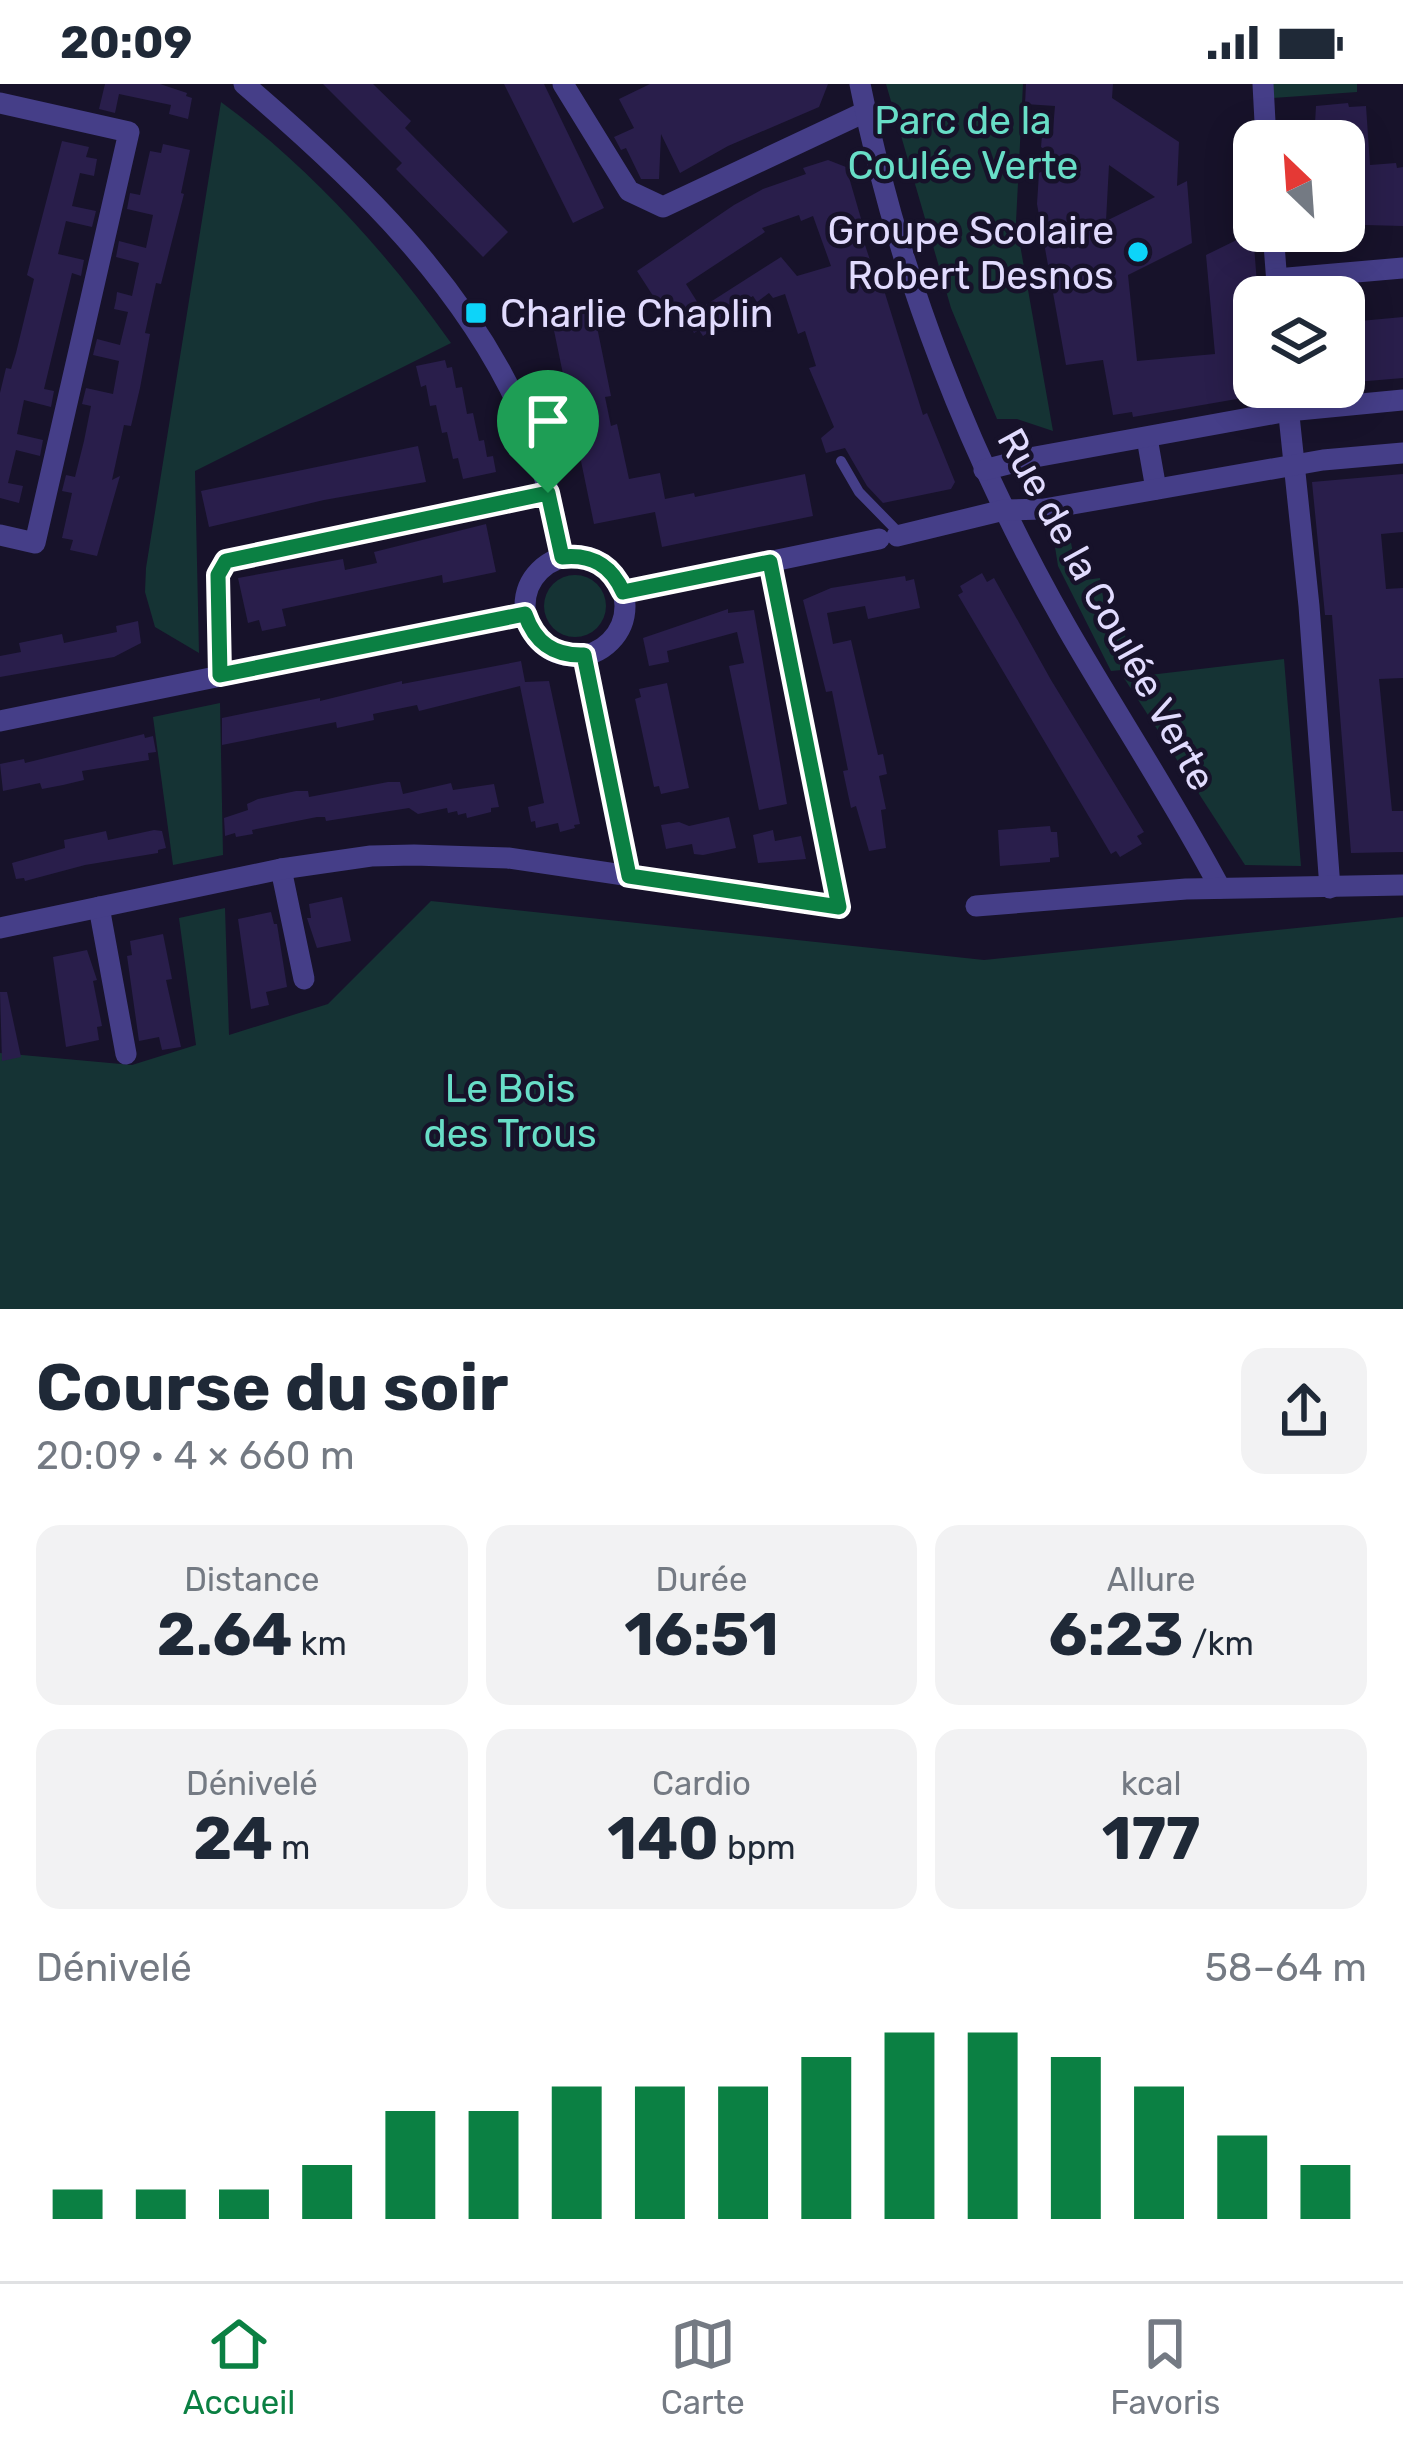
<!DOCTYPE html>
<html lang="fr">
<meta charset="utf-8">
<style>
body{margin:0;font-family:Rubik,sans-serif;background:#f2f2f3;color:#1f2937;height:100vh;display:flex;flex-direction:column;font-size:45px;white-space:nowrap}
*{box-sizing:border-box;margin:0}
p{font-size:39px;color:#747a83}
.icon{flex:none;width:66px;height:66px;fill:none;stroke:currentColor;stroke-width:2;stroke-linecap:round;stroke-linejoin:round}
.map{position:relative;height:1225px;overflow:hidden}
.sheet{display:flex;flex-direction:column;background:#fff;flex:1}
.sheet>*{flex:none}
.needle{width:78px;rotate:335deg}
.buttons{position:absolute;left:1233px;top:36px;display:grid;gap:24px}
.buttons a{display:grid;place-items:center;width:132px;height:132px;border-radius:24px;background:#fff;box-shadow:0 6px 30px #0003;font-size:60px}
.pin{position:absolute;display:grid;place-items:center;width:102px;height:102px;color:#fff;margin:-123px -51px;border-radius:50% 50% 50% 0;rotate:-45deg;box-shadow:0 0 12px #0007}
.pin .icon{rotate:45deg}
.round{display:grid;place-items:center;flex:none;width:126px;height:126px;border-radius:24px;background:#f2f2f3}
.summary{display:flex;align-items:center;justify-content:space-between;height:204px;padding:0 36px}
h1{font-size:66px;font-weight:700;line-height:90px}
.stats{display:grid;grid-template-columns:repeat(3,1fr);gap:18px;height:204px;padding:12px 36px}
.stats div{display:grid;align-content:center;border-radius:24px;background:#f2f2f3;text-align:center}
.stats b{font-size:60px;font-weight:700}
.stats small{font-size:33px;font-weight:400}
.stats p{font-size:33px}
.chart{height:336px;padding:24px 36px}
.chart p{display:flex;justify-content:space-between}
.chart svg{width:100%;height:216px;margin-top:12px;stroke:#0b8043;stroke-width:6}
.status{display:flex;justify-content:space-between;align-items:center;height:84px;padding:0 60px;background:#fff;direction:ltr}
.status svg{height:33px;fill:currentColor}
.tabs{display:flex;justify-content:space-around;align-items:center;height:168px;border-top:3px solid #e0e1e3;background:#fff;font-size:33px;color:#747a83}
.tabs a{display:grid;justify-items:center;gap:6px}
.tabs .on{color:#0b8043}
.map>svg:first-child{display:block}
</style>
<div class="status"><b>20:09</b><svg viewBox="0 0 49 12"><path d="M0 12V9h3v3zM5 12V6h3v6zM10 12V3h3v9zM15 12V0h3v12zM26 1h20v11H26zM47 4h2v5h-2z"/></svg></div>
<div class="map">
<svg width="1403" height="1225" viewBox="0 0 1403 1225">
<rect width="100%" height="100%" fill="#17122a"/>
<!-- green -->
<g fill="#153334">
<path d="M886,0h137l-7,138 37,209 -36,-12h-20l-46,-111z"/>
<path d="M1272,0h85v8l-84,6z"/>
<path d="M221,18c89,65 167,152 230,241l-256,128 4,182 -44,-26 -10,-35 1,-24z"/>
<path d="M1068,442l10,55 22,-3 7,44 16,-1 6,39 11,-1 3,9 -32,3 -53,-105 -6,-38z"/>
<circle cx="575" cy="522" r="31"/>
<path d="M1284,575l17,207 -56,-1 -121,-187z"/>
<path d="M220,619l3,152 -50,10 -20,-148z"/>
<path d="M431,817l553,59 419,-43v392h-1403v-256l132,12 64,-20 -17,-127 46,-10 4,127 99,-31z"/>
</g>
<!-- building -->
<g fill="#291e4b" fill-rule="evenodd">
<path d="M105,0h55l27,9 -1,3 6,2 -4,21 -19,-5 2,-9 -52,-11 -4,19 -16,-4z"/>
<path d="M323,0h50l38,37 -6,7 103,104 -25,25 -87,-88 6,-6z"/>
<path d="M504,0h40l60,124 -31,15z"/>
<path d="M650,0h178l-9,23 -91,39 -48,27 -19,-39 -2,45h-18l-15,-31 -5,2 -7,-13 20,-9 -15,-29z"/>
<path d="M1026,0h87l-1,14 67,44 -2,44 10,-5 5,62 -64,32 9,86 78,-7 -9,-99 47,-23 5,65h-4v99l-121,21 -1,-5 -19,3 -10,-55 -37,5 -29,-161 2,-31 23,-12 -21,-14 1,-12 11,-6 2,-23 -30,-2zM1109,81l46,32 -49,24z"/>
<path d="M1348,19l1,4 17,-1 4,59 26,-2 1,5 6,-1v59l-38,-1 -5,-59 -16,1v-26h-30l2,-35z"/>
<path d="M62,57l27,6 -3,10 11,2 -3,17 -14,-3 -8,33 24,5 -4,16 -26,-6 -8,33 26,6 -3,16 -9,-3 -28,116 10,2 -3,16 -27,-7 -7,34 26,6 -3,16 -24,-6 -8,33 15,3 -4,17 -19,-5v-105l6,-25 5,1 5,-16 18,-74 -7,-4z"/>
<path d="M163,60l27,6 -9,43 3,1 -23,90 -5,-1 -11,50 5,1 -10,54 -9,38 -7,-1 -12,55 8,-4 -23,80 -27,-6 3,-10 -11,-2 10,-45 -10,-2 4,-16 9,2 9,-36 7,-35 -9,-2 4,-16 27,6 6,-33 -26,-6 4,-16 23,6 8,-33 -14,-3 2,-9 1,-8 15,4 7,-33 -23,-6 3,-16 27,7 7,-33 -26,-6 3,-16 10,2 10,-44 11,2z"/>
<path d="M828,76l18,7 18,62 -4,1 14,42 4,-1 45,144 4,-2 28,69 -4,7 -68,14 -16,-17 -22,-38 -19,5 -5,-15 13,-11 -25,-59 7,-2 -11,-35 -7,3 -13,-40 -12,4 -4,-5 -12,9 -4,-6 -28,17 4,6 -26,17 -4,-6 -5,3 -4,-7 -5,3 -20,-31 -8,4 -20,-31 97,-66 29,-16 43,-15 -3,-6zM799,131l2,6 12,-5 18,50 -34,10 -16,-19 -80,51 -15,-24 79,-52 -3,-4z"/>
<path d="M593,223l18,89 -6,1 6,29 6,-2 12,55 31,-6 5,26 29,-6 1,4 110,-23 8,42 -151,31 -7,-35 -61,12 -43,-208z"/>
<path d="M1360,233v4l43,-4v61l-59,5v-65z"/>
<path d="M445,276l2,8 5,-1 4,21 6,-1 5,27 6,-1 6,28 5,-1 3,17 6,-1 3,16 -33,7 -5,-21 -5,1 -6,-27 -5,1 -6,-28 -6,1 -4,-21 -5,2 -5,-21z"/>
<path d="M418,362l8,36 -102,18 -115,27 -8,-36z"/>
<path d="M1403,390v58l-22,2 5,55 17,-1v90l-24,1 13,132h11v41l-52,1 -19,-238h-7l-13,-133z"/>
<path d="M486,440l10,48 -53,11 -1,-8 -160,34 4,17 -24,5 -3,-11 -11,3 -10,-45 105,-19 2,11 32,-7 -3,-11z"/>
<path d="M982,489l5,9 7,-4 57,102 93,152 -7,4 5,8 -22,13 -4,-6 -5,3 -153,-259 5,-3 -3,-6z"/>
<path d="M905,492l1,5 8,-2 6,29 -52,11 -3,-13 -38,7 6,31 18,-4 27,115 5,-1 4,20 -8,2 7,33 -5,1 5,38 -17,3 -13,-45 -5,2 -8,-37 5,-1 -16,-79 -6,1 -23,-92 28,-12z"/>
<path d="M728,525v4l26,-3 33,194 -28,6 -30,-144 15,-3 -7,-31 -70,19 2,11 -20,4 -6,-28z"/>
<path d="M138,537l3,22 -27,14 -114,20v-21l21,-4 -2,-9 43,-9 2,9 53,-11 -1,-6z"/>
<path d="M521,577l4,21 24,-1 31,143 -6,1 1,3 -15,4 -2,-9 -22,5 -1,-7 -4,1 -3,-15 16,-4 -24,-117 -101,25 -2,-6 -44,9 1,6 -37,8 -1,-6 -114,23v-27l98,-20v3l82,-20v3z"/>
<path d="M667,599l22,105 -28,6 -2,-8 -5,1 -19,-88 6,-2 -2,-8z"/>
<path d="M144,650l1,4 8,-2 3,16 -8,1 1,7 -67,11 2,9 -21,5 -21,4 -2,-6 -37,8 -3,-27 24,-5 1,4z"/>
<path d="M388,698h12l3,12 48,-11 2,7 41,-6 5,23 -8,1v4l-24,6 -1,-5 -8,2 -1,-4 -9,2 -1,-5 -29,6 -9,-6 -83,13 -1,-4h-8l-65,13 1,4 -17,3 -1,-4 -10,3 -1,-18 24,-8 -1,-6 11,-5 38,-8h12l1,6z"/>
<path d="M729,733l7,31 -33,7 -9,-1 -2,-10 -26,5 -5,-24 18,-3 10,4z"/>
<path d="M1050,742l1,6h6l2,25 -9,1v4l-50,4 -2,-36z"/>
<path d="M154,746l8,1 4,17 -8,2v3l-73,12 -60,16 -1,-3 -8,1 -4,-16 53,-15 -1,-8 42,-9 2,9z"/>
<path d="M773,746l2,11 26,-5 5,23 -48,4 -5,-28z"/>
<path d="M342,813l9,44 -34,7 -10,-30h4l-2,-14z"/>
<path d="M271,828l3,12h3l10,63 -21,5 3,13 -18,4 -13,-90z"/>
<path d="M163,850l9,45 -6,1 15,67 -19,3 -3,-13 -20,4 -12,-85 5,-1 -2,-14z"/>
<path d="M87,866l10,30 -4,1 9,45 -5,1 2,13 -33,7 -13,-90z"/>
<path d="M0,908h7l14,65 -19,4z"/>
</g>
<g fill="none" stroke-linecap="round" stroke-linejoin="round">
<!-- lane -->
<path stroke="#453e88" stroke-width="10" d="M841,377l18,31 42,43"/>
<!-- street -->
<g stroke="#453e88" stroke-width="21">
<path d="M244,0c112,96 223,201 282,339 18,42 28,89 36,134"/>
<path d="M563,0l66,107 34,16 202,-95"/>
<path d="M860,0c37,190 111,376 207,544 50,87 106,171 153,260"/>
<path d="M1263,0l3,57"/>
<path d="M0,19l129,29 -94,411 -35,-8"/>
<path d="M1273,147l5,66"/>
<path d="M1276,195l127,-11"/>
<path d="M1286,303l23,219 21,282"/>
<path d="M1147,354l9,51"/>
<path d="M984,386l51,-13 253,-46 115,-11"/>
<path d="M897,452l107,-26 40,-1 279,-49 80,-7"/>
<circle cx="575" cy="522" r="50"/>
<path d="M623,508l256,-53"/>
<path d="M584,571l45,221"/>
<path d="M220,591l-2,-100 8,-14 322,-68"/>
<path d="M0,637l525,-107"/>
<path d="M281,785l23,110"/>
<path d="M976,822l210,-17 217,-4"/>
<path d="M99,823l27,147"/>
<path d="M0,844l281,-59 90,-13 43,-1 94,3 331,49 -69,-345"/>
</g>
</g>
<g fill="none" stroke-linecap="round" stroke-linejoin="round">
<defs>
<path id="route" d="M548,409l14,64c30,-3 49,8 61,35l147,-30 69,345 -210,-31 -45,-221c-30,1 -49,-12 -59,-41l-305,61 -2,-100 8,-14z"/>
</defs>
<!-- route casing -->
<use href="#route" stroke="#fff" stroke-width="24"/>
<!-- route -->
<use href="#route" stroke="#0b8043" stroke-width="15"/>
</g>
<!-- markers -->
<g fill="#0dd4f9" stroke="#17122a" stroke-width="4.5">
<circle cx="1138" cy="168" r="12"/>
<rect x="464" y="217" width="24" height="24" rx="6"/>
</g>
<g text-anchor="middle" stroke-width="9" stroke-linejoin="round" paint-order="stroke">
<!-- park labels -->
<g font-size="39" fill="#68dec7" stroke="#17122a">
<text x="963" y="50">Parc de la<tspan x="963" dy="45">Coulée Verte</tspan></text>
<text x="510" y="1018">Le Bois<tspan x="510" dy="45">des Trous</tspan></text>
</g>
<!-- poi labels -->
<g font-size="39" fill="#e1dbfe" stroke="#17122a" text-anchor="end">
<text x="1114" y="160">Groupe Scolaire<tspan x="1114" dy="45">Robert Desnos</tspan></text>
<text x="500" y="243" text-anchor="start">Charlie Chaplin</text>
</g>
<!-- street labels -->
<g font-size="39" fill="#e1dbfe" stroke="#17122a">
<text transform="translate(1107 525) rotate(61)" y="14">Rue de la Coulée Verte</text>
</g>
</g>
</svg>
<div class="buttons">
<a><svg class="needle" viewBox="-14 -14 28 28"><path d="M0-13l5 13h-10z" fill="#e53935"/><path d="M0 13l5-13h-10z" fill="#747a83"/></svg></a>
<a><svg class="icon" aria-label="layers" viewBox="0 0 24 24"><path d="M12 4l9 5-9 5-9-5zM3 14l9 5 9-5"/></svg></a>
</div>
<div class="pin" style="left:548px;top:409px;background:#1e9e55"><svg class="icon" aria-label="arrive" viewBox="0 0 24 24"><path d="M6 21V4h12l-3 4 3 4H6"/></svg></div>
</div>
<section class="sheet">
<div class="summary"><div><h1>Course du soir</h1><p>20:09 · 4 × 660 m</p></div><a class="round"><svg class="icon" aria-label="share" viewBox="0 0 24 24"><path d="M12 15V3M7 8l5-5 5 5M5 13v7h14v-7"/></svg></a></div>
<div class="stats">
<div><p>Distance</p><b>2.64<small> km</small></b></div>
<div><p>Durée</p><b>16:51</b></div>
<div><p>Allure</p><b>6:23<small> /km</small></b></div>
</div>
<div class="stats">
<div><p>Dénivelé</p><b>24<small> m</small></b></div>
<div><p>Cardio</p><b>140<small> bpm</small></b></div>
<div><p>kcal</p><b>177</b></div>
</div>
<div class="chart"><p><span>Dénivelé</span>58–64 m</p>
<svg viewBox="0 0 160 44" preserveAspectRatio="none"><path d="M5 44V38M15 44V38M25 44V38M35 44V33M45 44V22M55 44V22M65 44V17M75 44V17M85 44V17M95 44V11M105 44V6M115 44V6M125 44V11M135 44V17M145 44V27M155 44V33"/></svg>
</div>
</section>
<nav class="tabs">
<a class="on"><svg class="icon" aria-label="home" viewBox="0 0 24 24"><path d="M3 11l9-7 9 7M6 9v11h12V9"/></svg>Accueil</a>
<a><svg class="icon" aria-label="map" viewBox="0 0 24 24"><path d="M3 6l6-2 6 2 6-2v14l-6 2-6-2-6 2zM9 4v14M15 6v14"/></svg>Carte</a>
<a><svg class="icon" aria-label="saved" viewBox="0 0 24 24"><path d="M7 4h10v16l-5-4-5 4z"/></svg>Favoris</a>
</nav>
